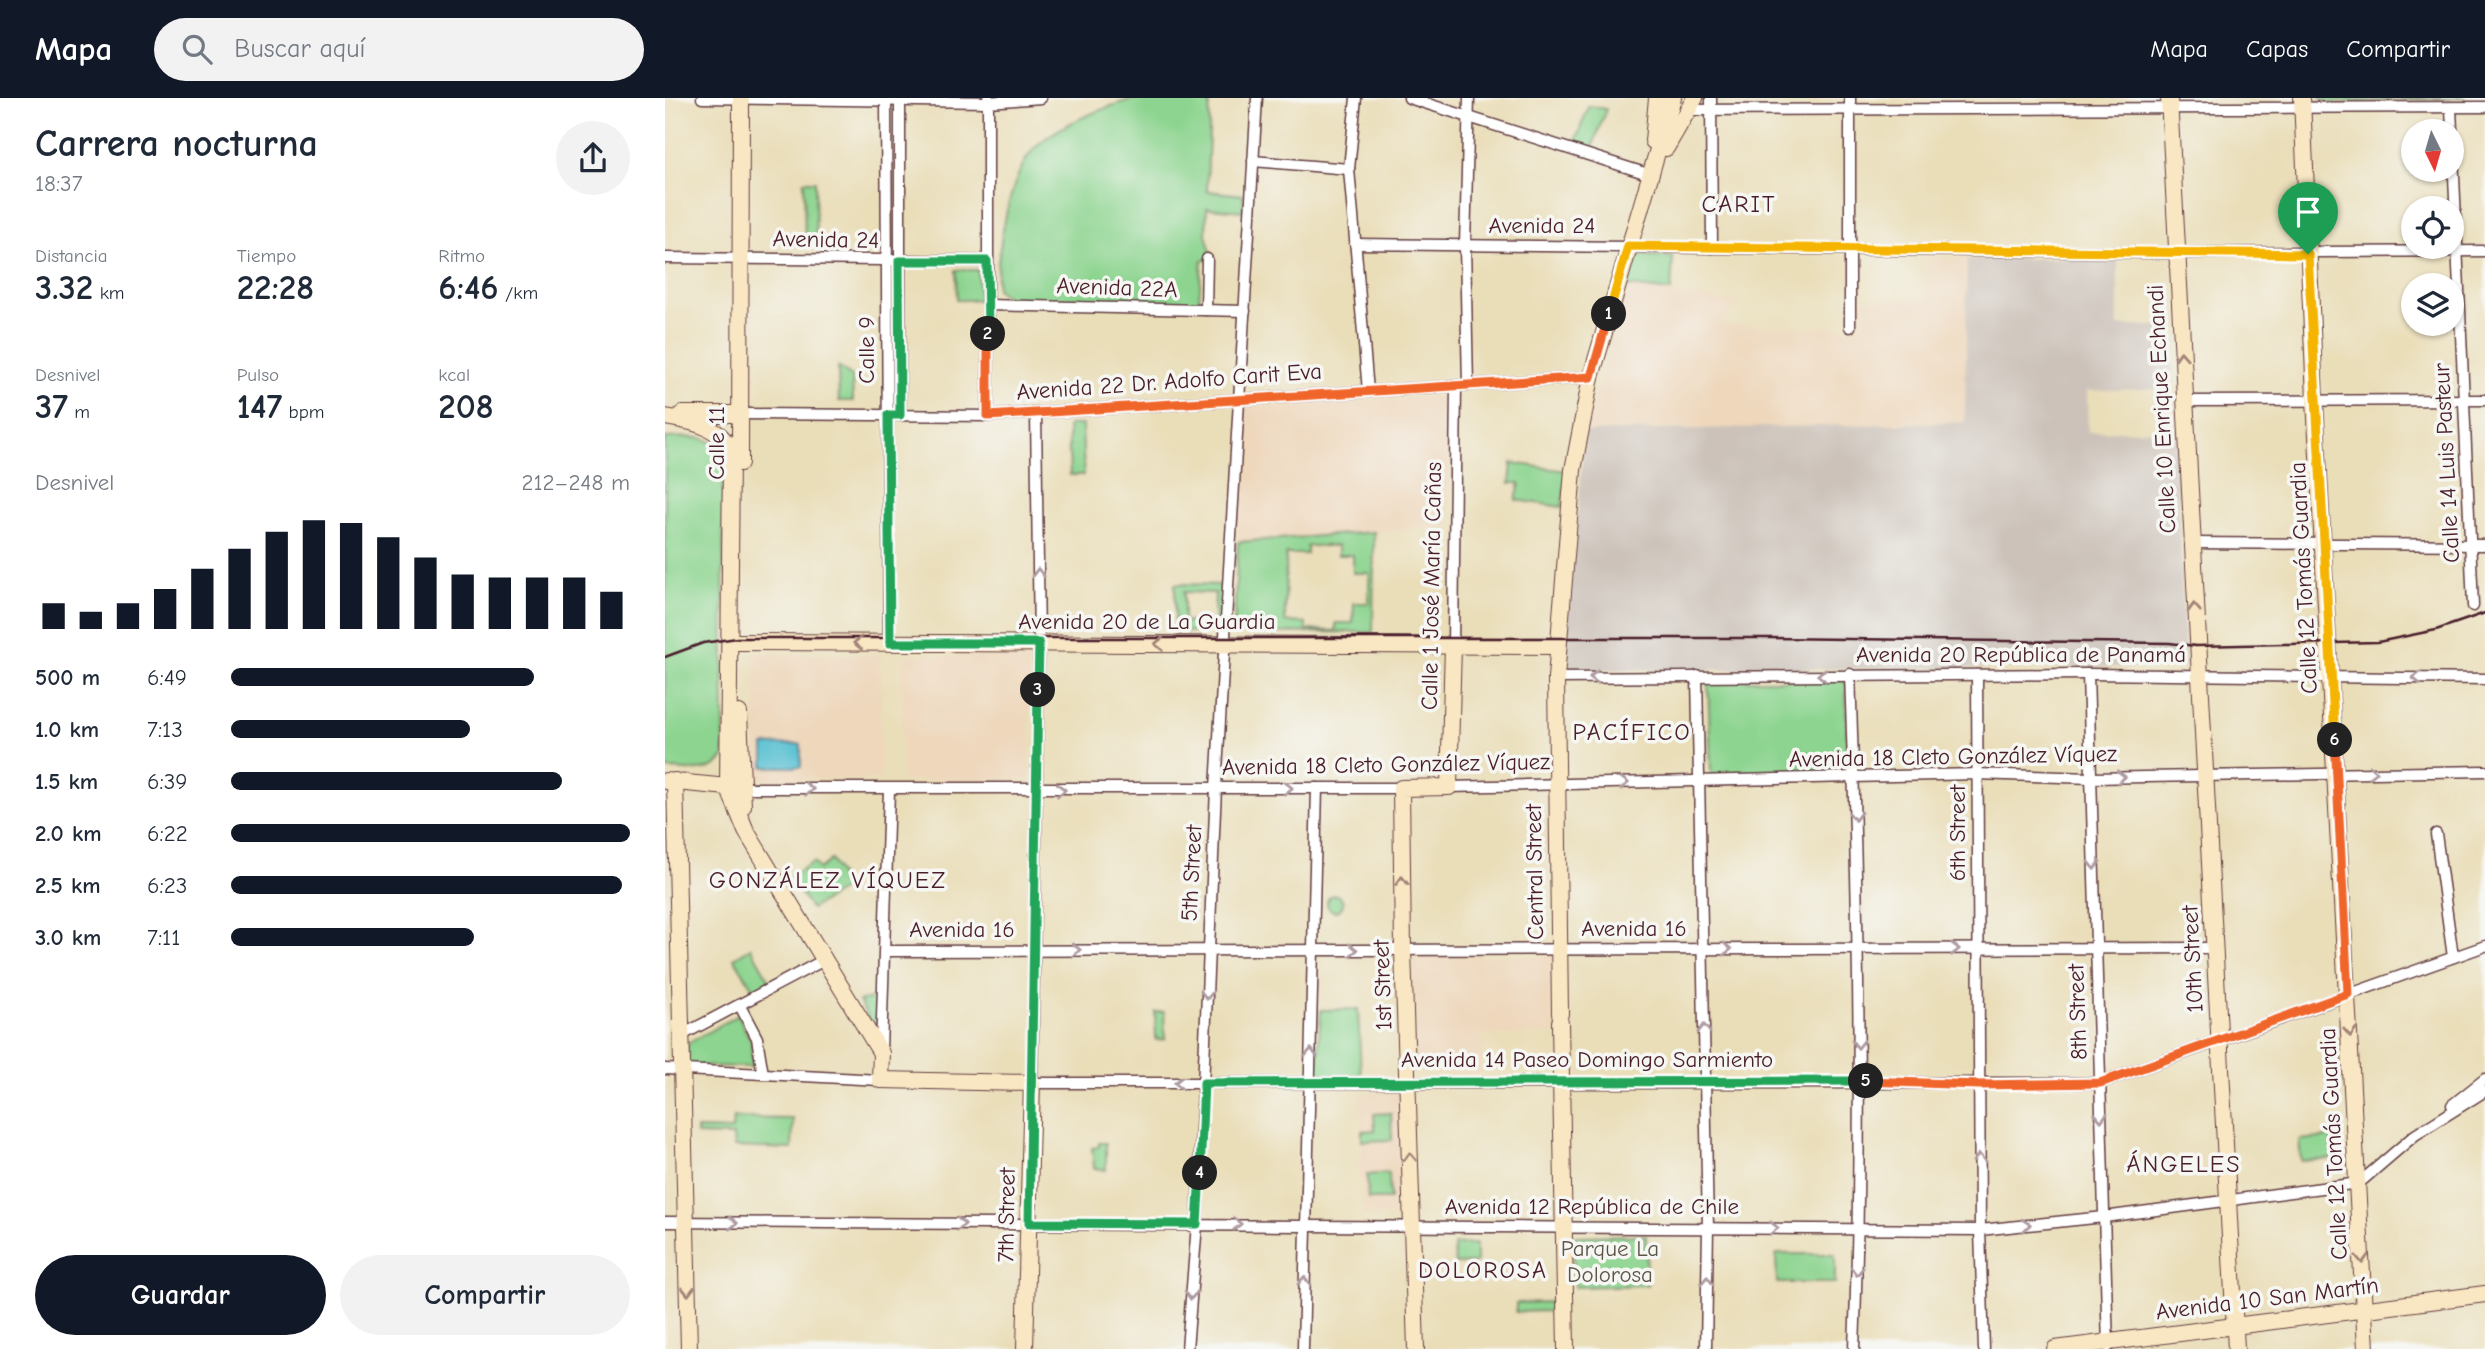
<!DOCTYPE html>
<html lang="es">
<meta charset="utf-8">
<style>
body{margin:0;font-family:"Comic Neue",sans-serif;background:#f2f2f3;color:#1f2937;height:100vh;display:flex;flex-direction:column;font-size:26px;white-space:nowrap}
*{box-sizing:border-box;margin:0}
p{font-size:23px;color:#747a83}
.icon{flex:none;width:38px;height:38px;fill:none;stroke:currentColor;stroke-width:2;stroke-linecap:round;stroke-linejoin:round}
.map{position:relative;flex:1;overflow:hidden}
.details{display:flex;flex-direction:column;background:#fff;width:665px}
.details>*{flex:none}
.needle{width:46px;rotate:175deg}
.tools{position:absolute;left:1736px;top:21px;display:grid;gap:14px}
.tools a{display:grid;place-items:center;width:63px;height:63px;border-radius:50%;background:#fff;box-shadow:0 2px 5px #0004;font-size:35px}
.pin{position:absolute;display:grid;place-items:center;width:60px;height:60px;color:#fff;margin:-72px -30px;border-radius:50% 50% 50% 0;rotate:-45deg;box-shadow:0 0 7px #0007}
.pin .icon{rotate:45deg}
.km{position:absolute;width:35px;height:35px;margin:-18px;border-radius:50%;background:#222;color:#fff;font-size:19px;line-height:35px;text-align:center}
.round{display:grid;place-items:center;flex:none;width:74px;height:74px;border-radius:37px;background:#f2f2f3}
.head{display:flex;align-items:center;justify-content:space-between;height:119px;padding:0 35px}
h1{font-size:38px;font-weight:600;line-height:52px}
.stats{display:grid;grid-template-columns:repeat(3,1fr);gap:10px;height:119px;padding:7px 35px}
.stats div{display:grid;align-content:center}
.stats b{font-size:35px;font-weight:600}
.stats small{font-size:19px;font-weight:400}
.stats p{font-size:19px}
.chart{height:196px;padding:14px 35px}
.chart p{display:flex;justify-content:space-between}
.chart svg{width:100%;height:126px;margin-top:7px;stroke:#111827;stroke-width:6}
.action{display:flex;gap:14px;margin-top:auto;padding:14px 35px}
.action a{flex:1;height:80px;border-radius:42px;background:#111827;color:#fff;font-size:28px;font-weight:600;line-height:80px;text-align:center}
.action a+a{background:#f2f2f3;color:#1f2937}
ul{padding:0 35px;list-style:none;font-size:23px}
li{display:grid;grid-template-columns:112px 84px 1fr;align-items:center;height:52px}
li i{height:18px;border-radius:9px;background:#111827}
header{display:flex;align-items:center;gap:42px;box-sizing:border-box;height:98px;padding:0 35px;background:#111827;color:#fff}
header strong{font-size:33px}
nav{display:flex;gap:38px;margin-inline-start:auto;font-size:24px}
.search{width:490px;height:63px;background:#f2f2f3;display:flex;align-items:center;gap:18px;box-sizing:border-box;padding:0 24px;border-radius:38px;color:#747a83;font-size:26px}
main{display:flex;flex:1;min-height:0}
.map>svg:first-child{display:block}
</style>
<header>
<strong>Mapa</strong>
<div class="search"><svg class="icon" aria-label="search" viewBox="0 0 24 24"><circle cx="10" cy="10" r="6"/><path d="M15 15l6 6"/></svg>Buscar aquí</div>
<nav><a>Mapa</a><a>Capas</a><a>Compartir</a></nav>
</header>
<main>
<section class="details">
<div class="head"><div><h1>Carrera nocturna</h1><p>18:37</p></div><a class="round"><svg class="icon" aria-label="share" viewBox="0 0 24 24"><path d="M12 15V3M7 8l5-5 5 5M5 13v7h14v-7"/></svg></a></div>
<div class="stats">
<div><p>Distancia</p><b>3.32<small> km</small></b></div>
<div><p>Tiempo</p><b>22:28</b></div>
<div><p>Ritmo</p><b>6:46<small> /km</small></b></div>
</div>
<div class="stats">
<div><p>Desnivel</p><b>37<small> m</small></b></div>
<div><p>Pulso</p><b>147<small> bpm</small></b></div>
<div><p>kcal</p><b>208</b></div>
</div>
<div class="chart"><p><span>Desnivel</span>212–248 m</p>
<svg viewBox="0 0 160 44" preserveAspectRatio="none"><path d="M5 44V35M15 44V38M25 44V35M35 44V30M45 44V23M55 44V16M65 44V10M75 44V6M85 44V7M95 44V12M105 44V19M115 44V25M125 44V26M135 44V26M145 44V26M155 44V31"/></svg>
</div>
<ul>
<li><b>500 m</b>6:49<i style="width:76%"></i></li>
<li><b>1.0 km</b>7:13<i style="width:60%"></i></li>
<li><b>1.5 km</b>6:39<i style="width:83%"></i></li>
<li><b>2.0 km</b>6:22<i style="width:100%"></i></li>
<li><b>2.5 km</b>6:23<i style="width:98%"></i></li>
<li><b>3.0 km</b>7:11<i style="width:61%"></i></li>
</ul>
<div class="action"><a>Guardar</a><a>Compartir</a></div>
</section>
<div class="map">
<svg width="1820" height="1251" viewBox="0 0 1820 1251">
<rect width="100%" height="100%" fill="#f6f6f2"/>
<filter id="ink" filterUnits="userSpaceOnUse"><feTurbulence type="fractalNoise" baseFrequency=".0143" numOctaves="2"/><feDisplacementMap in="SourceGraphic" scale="14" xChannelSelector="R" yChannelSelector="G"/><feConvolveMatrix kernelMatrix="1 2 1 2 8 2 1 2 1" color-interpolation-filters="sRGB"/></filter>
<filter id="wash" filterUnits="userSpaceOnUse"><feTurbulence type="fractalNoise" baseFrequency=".00686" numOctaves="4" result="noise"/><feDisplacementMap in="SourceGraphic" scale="28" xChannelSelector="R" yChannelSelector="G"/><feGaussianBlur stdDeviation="1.57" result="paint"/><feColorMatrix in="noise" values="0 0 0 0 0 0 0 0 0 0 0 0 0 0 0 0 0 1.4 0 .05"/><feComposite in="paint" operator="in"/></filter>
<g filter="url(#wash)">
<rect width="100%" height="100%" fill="#eadeb9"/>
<!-- built -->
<g fill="#eed7bb">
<path d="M1262,160l40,1 -2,163 -380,10 42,-146 112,17 -20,22 138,4v-29l69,-1z"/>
<path d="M778,298l7,7 -2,124 -210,15 5,-130 6,-5z"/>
<path d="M89,556l127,1v124h-124z"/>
<path d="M237,557l126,3 2,121 -128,1z"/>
<path d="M889,857l1,79 -73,1v38l-39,1 -1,-11 -27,1 -2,-107z"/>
<path d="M739,994l3,124 -44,1 -1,-36 -4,-1 -1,-21 5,-1 -2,-65z"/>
</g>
<!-- industrial -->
<path fill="#ccc2b9" d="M1453,160v68h53l2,62 -86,3 1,41 88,-3 9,238 -622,3 22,-238 380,-10 2,-163z"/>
<!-- green -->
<g fill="#8cd48f" stroke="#6b7a5d" stroke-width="2" fill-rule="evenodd">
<path d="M472,0h73l-3,93 36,4v16l-36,-3 -1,27 7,24 -11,1 -3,41 -7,5h-11l-172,-7 -13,-10c2,-38 11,-103 33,-134 18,-27 78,-49 108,-57z"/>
<path d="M1655,0h146l-138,5z"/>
<path d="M924,8l17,3 -14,40 -17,-7z"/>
<path d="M139,83h11l1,65h-11z"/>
<path d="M970,157l38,2 -2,34 -44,-5z"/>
<path d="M291,172h22l1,30h-22z"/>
<path d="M173,269l14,10 1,24h-14z"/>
<path d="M403,327h14l2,50h-14z"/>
<path d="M0,340c25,0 50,-7 58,22l1,297c-11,19 -40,12 -59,12z"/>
<path d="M847,365l55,8 -5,36 -46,-7 4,-17h-10z"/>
<path d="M709,434l-1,100 -130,1 -9,-7 4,-84zM642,448h31v9h15v18h16v30h-15l-1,20h-17v8l-30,-1v-7l-21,-1 1,-68h21z"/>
<path d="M510,486l49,1 -3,46 -46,1zM519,494l31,1 -1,29h-30z"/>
<path d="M1043,582h138l1,94 -136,1z"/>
<path d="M166,762l15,28 -35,21 -21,-32 23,-15 6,7z"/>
<circle cx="670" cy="805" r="8"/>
<path d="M86,850l20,35 -16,9 -21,-34z"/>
<path d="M214,899v41l-20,-37z"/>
<path d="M693,911l3,67h-40l-4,-7 4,-59z"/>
<path d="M490,914h9l1,27 -9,1z"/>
<path d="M73,917l13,26 1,26 -64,-1 -1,-22z"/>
<path d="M726,1015l1,27 -30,1v-10l13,-1 -1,-16z"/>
<path d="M68,1020l60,1 -1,30 -58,-2 -1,-11 -36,-1v-6l35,1z"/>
<path d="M1666,1039l2,22 -32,2 -2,-21z"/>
<path d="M434,1045h7v27l-12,-2 -2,-20 7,-1z"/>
<path d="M724,1075l1,26h-22l-1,-24z"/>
<path d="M981,1137l1,50 -73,2 -1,-51z"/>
<path d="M811,1146v19l-21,1 -1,-19z"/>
<path d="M1111,1156h59v29h-58z"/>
<path d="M885,1204v9l-34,1v-9z"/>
</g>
<!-- water -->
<path fill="#56c0d2" stroke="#50707e" stroke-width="2" d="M136,646v23h-37v-22z"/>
</g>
<g filter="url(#ink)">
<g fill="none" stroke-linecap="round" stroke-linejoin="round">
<defs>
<g id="street">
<path d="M37,0l286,4 53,-4"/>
<path d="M221,0l3,545"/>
<path d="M235,0v317"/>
<path d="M691,0l-7,71 19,222"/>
<path d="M744,0l242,77"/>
<path d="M1046,0l1,150"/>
<path d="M1786,10l22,498"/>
<path d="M1022,12l798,-3"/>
<path d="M588,63l96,8"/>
<path d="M690,146l821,9 309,-2"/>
<path d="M0,160l322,3"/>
<path d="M323,207l257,6"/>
<path d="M541,212l1,-51"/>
<path d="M1185,229v-229"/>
<path d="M803,287l-3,-140 4,-147"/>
<path d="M1518,303l302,-1"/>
<path d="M371,315l3,230 -7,440h1068l385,-137"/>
<path d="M74,316l249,2 603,-39"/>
<path d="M323,318v-318"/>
<path d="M1526,445l294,2"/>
<path d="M788,548l3,-260"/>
<path d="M1185,576c8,225 13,450 4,675"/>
<path d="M1423,576l20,673"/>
<path d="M1312,577l3,555 4,119"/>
<path d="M1032,578l11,552 -2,121"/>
<path d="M891,580l532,-4 397,5"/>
<path d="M784,689l528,-13 114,4 394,-7"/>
<path d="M75,690h661"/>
<path d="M1771,736l17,123"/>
<path d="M221,853l1328,-3"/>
<path d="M75,908l17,32 6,36"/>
<path d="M17,937l142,-75"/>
<path d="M216,953l8,-261"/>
<path d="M0,971l215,11"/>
<path d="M1787,1007l33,-26"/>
<path d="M0,1124l1315,8 124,-13 255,-34 56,-48 70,-44"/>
<path d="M522,1251l10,-125 19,-436 41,-690"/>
<path d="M638,1251l14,-561"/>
</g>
<g id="secondary">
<path d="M1504,0l67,1251"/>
<path d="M1637,0l13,302 51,949"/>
<path d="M988,43l4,-43"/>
<path d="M1001,50l29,-50"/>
<path d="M17,316h57"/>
<path d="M0,319c24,4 60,9 66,37l-3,333 18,44 135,222 -1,27 152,3 -7,266"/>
<path d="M75,365l1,-365"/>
<path d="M72,544l820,4"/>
<path d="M74,615l4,93"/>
<path d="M1,683l72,7"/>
<path d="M10,683l14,568"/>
<path d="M895,916l-4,-336 17,-208 18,-93 82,-279"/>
<path d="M895,924l6,327"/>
<path d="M751,1251l-13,-399 -2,-162 48,-1 4,-141"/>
<path d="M1390,1251l430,-55"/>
</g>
</defs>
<!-- street casing -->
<use href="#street" stroke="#623c40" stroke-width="13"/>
<!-- secondary casing -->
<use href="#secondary" stroke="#623c40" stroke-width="18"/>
<!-- street -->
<use href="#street" stroke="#fff" stroke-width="10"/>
<!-- secondary -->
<use href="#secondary" stroke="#f9e7c3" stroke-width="16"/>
<!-- rail -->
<path stroke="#4a1f2b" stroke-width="2.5" d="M0,559l38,-14 34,-5h1033l399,5 27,3 182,-4 58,-12 49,-17"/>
</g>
<!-- one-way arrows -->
<defs><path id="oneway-chevron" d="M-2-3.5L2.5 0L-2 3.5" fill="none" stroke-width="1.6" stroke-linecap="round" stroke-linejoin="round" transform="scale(1.75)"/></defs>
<g stroke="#a28377">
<use href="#oneway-chevron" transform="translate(1516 258) rotate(-93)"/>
<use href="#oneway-chevron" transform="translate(1529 510) rotate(-93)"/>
<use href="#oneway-chevron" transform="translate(193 545) rotate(-180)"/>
<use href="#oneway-chevron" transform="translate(494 546) rotate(-180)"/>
<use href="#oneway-chevron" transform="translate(737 783) rotate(-91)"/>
<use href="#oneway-chevron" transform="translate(1685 934) rotate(87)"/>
<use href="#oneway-chevron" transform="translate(745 1059) rotate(-92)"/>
<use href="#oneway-chevron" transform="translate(1697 1161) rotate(88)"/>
<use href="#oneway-chevron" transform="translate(23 1193) rotate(89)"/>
</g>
<g stroke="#ae9aa0">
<use href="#oneway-chevron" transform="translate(373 475) rotate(-91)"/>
<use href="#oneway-chevron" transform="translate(1157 577) rotate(180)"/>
<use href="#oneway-chevron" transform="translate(929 579) rotate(179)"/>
<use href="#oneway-chevron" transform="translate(1752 580) rotate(-179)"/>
<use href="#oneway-chevron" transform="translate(1708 674)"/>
<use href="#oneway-chevron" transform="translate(1456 679) rotate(-1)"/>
<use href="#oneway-chevron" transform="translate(959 685) rotate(-1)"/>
<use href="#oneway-chevron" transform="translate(623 690)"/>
<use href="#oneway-chevron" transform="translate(144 691) rotate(1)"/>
<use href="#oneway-chevron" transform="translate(396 692) rotate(-1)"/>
<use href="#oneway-chevron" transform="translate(1190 718) rotate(89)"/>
<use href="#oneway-chevron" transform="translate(1429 767) rotate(88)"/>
<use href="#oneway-chevron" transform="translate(1062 851) rotate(1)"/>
<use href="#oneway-chevron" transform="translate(1290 851)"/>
<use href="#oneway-chevron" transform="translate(411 852) rotate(-1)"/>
<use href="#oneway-chevron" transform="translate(688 852)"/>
<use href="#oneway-chevron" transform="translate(542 897) rotate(92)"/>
<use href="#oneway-chevron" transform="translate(1039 931) rotate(-91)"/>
<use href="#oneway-chevron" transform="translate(1193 946) rotate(90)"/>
<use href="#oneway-chevron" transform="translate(646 955) rotate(-88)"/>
<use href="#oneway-chevron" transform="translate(514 985) rotate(-180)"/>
<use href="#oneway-chevron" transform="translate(1436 1019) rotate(88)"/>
<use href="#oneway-chevron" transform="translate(1314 1060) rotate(-90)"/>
<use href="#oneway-chevron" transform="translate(68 1125) rotate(1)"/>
<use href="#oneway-chevron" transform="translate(296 1126) rotate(-1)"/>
<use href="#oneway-chevron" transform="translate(572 1126)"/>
<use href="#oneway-chevron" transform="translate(1361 1127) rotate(-6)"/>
<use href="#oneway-chevron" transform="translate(1109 1130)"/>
<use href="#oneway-chevron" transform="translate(1192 1173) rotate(92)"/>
<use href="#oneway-chevron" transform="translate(639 1183) rotate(-89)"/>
<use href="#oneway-chevron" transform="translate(1042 1183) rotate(-89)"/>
<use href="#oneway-chevron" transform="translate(526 1197) rotate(95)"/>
</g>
</g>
<g fill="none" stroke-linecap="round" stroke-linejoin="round" filter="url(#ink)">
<defs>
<path id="split-1" d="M944,216l19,-68 680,8"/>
<path id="split-2" d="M323,236v82l603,-39 18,-63"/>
<path id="split-3" d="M323,236l-1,-73h-88l1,154h-12l2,228h149l-1,47"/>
<path id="split-4" d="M373,592l-9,533 168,1 3,-51"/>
<path id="split-5" d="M535,1075l4,-90 662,-2"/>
<path id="split-6" d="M1201,983l113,4 121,-2 248,-89 -13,-254"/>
<path id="split-7" d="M1643,156l27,486"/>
</defs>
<!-- split-1 casing -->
<use href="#split-1" stroke="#fff" stroke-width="14"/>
<!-- split-2 casing -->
<use href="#split-2" stroke="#fff" stroke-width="14"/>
<!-- split-3 casing -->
<use href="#split-3" stroke="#fff" stroke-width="14"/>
<!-- split-4 casing -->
<use href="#split-4" stroke="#fff" stroke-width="14"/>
<!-- split-5 casing -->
<use href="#split-5" stroke="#fff" stroke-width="14"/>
<!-- split-6 casing -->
<use href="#split-6" stroke="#fff" stroke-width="14"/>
<!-- split-7 casing -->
<use href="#split-7" stroke="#fff" stroke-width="14"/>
<!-- split-1 -->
<use href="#split-1" stroke="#f5b400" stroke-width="9"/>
<!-- split-2 -->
<use href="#split-2" stroke="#f0652b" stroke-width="9"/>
<!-- split-3 -->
<use href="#split-3" stroke="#22a559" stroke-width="9"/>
<!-- split-4 -->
<use href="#split-4" stroke="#22a559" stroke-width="9"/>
<!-- split-5 -->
<use href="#split-5" stroke="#22a559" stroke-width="9"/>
<!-- split-6 -->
<use href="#split-6" stroke="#f0652b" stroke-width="9"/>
<!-- split-7 -->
<use href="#split-7" stroke="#f5b400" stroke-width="9"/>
</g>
<g text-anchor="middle" stroke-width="7" stroke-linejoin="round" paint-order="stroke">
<!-- street labels -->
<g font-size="23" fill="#4a1f2b" stroke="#f6f6f2">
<text x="877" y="135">Avenida 24</text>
<text transform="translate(161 141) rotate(1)" y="8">Avenida 24</text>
<text transform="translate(452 189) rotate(2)" y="8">Avenida 22A</text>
<text transform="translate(201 252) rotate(-90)" y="8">Calle 9</text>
<text transform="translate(504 283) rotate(-4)" y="8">Avenida 22 Dr. Adolfo Carit Eva</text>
<text transform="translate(1496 311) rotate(-93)" y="8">Calle 10 Enrique Echandi</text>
<text transform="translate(51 345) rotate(-90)" y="8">Calle 11</text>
<text transform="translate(1781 365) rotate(-93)" y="8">Calle 14 Luis Pasteur</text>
<text transform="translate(1638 480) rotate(-93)" y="8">Calle 12 Tomás Guardia</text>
<text transform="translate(766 488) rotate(-89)" y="8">Calle 1 José María Cañas</text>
<text x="482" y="531">Avenida 20 de La Guardia</text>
<text x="1356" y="564">Avenida 20 República de Panamá</text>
<text transform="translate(1288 658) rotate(-1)" y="8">Avenida 18 Cleto González Víquez</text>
<text transform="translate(721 666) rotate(-1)" y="8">Avenida 18 Cleto González Víquez</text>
<text transform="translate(1292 735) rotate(-90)" y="8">6th Street</text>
<text transform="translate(869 774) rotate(-91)" y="8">Central Street</text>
<text transform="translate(526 775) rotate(-87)" y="8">5th Street</text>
<text x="969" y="838">Avenida 16</text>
<text x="297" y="839">Avenida 16</text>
<text transform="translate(1527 861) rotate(-93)" y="8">10th Street</text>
<text transform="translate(717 887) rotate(-92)" y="8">1st Street</text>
<text transform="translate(1412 914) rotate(-92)" y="8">8th Street</text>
<text x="922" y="969">Avenida 14 Paseo Domingo Sarmiento</text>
<text transform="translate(1668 1046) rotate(-93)" y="8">Calle 12 Tomás Guardia</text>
<text x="927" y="1116">Avenida 12 República de Chile</text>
<text transform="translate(341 1117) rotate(-89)" y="8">7th Street</text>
<text transform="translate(1602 1200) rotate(-7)" y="8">Avenida 10 San Martín</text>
</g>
<!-- park labels -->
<g font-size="23" fill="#5e5549" stroke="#f6f6f2">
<text x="945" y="1158">Parque La<tspan x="945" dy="26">Dolorosa</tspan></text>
</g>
<!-- neighbourhood labels -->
<g font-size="24" letter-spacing="2" fill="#4a1f2b" stroke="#f6f6f2">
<text x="1074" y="114">CARIT</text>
<text x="967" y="642">PACÍFICO</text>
<text x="163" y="790">GONZÁLEZ VÍQUEZ</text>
<text x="1519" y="1074">ÁNGELES</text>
<text x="818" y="1180">DOLOROSA</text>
</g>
</g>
</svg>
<div class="tools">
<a><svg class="needle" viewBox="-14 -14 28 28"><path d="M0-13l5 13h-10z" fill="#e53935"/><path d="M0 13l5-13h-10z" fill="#747a83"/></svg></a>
<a><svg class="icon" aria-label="locate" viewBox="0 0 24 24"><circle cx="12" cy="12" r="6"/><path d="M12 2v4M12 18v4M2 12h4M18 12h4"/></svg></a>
<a><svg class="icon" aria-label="layers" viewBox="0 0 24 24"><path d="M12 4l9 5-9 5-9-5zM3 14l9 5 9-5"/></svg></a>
</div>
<div class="pin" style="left:1643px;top:156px;background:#1e9e55"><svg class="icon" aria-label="arrive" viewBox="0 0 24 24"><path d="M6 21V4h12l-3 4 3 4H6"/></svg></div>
<b class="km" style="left:944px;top:216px">1</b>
<b class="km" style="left:323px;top:236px">2</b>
<b class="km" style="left:373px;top:592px">3</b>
<b class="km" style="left:535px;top:1075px">4</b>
<b class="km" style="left:1201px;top:983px">5</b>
<b class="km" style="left:1670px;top:642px">6</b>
</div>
</main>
